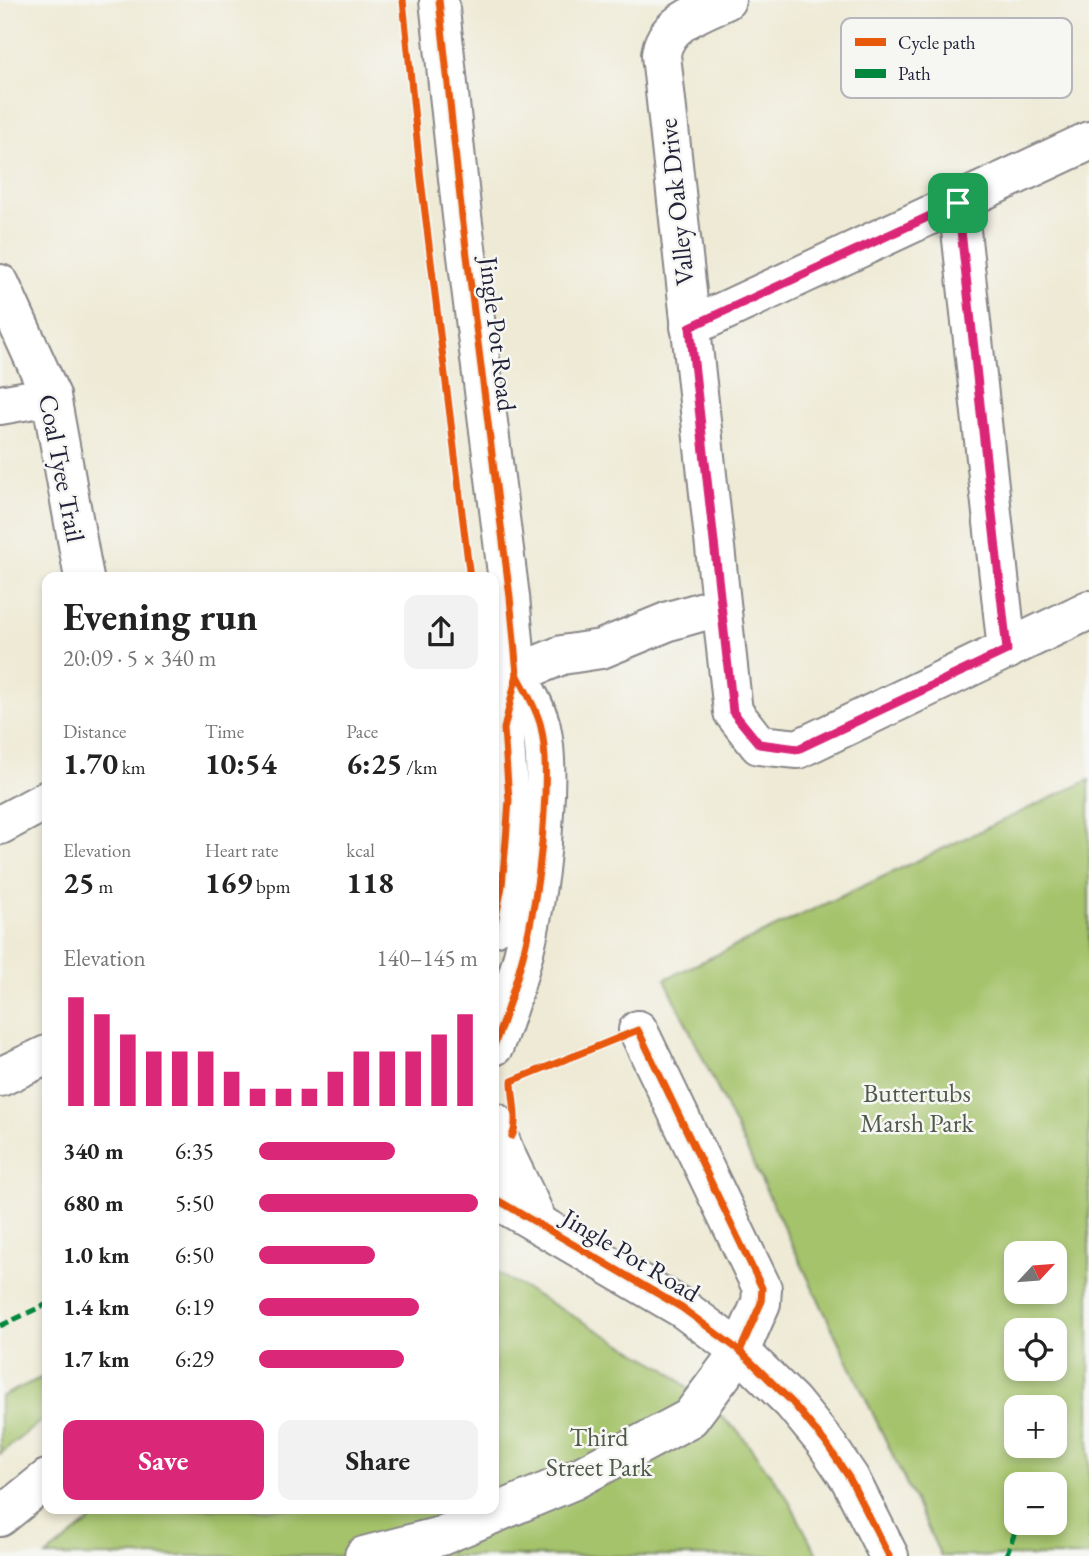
<!DOCTYPE html>
<meta charset="utf-8">
<style>
body{margin:0;font-family:"EB Garamond",serif;background:#f2f2f2;color:#222;height:100vh;display:flex;flex-direction:column;font-size:26px;white-space:nowrap}
*{box-sizing:border-box;margin:0}
p{font-size:23px;color:#767676}
.icon{flex:none;width:38px;height:38px;fill:none;stroke:currentColor;stroke-width:2;stroke-linecap:round;stroke-linejoin:round}
.map{position:relative;flex:1;overflow:hidden}
.side{position:absolute;left:42px;top:572px;width:457px;height:942px;display:flex;flex-direction:column;background:#fff;border-radius:14px;box-shadow:0 4px 10px #0003}
.side>*{flex:none}
.needle{width:46px;rotate:64deg}
.tools{position:absolute;left:1004px;top:1241px;display:grid;gap:14px}
.tools a{display:grid;place-items:center;width:63px;height:63px;border-radius:14px;background:#fff;box-shadow:0 4px 10px #0003;font-size:35px}
.pin{position:absolute;display:grid;place-items:center;width:60px;height:60px;color:#fff;margin:-30px;border-radius:14px;box-shadow:0 4px 10px #0006}
.round{display:grid;place-items:center;flex:none;width:74px;height:74px;border-radius:14px;background:#f2f2f2}
.overview{display:flex;align-items:center;justify-content:space-between;height:119px;padding:0 21px}
h1{font-size:38px;font-weight:700;line-height:52px}
.stats{display:grid;grid-template-columns:repeat(3,1fr);gap:10px;height:119px;padding:7px 21px}
.stats div{display:grid;align-content:center}
.stats b{font-size:30px;font-weight:700}
.stats small{font-size:19px;font-weight:400}
.stats p{font-size:19px}
.chart{height:196px;padding:14px 21px}
.chart p{display:flex;justify-content:space-between}
.chart svg{width:100%;height:126px;margin-top:7px;stroke:#db2777;stroke-width:6}
.primary-button{display:flex;gap:14px;margin-top:auto;padding:14px 21px}
.primary-button a{flex:1;height:80px;border-radius:14px;background:#db2777;color:#fff;font-size:28px;font-weight:700;line-height:80px;text-align:center}
.primary-button a+a{background:#f2f2f2;color:#222}
ul{padding:0 21px;list-style:none;font-size:23px}
li{display:grid;grid-template-columns:112px 84px 1fr;align-items:center;height:52px}
li i{height:18px;border-radius:9px;background:#db2777}
.map>svg:first-child{display:block}
</style>
<div class="map">
<svg width="1089" height="1556" viewBox="0 0 1089 1556">
<rect width="100%" height="100%" fill="#f6f6f2"/>
<filter id="ink" filterUnits="userSpaceOnUse"><feTurbulence type="fractalNoise" baseFrequency=".0143" numOctaves="2"/><feDisplacementMap in="SourceGraphic" scale="14" xChannelSelector="R" yChannelSelector="G"/><feConvolveMatrix kernelMatrix="1 2 1 2 8 2 1 2 1" color-interpolation-filters="sRGB"/></filter>
<filter id="wash" filterUnits="userSpaceOnUse"><feTurbulence type="fractalNoise" baseFrequency=".00686" numOctaves="4" result="noise"/><feDisplacementMap in="SourceGraphic" scale="28" xChannelSelector="R" yChannelSelector="G"/><feGaussianBlur stdDeviation="1.57" result="paint"/><feColorMatrix in="noise" values="0 0 0 0 0 0 0 0 0 0 0 0 0 0 0 0 0 1.4 0 .05"/><feComposite in="paint" operator="in"/></filter>
<g filter="url(#wash)">
<rect width="100%" height="100%" fill="#eeead5"/>
<!-- green -->
<g fill="#a4c36b" stroke="#637253" stroke-width="2" fill-rule="evenodd">
<path d="M1089,780v776h-148l-276,-577zM1055,1253v39h-38v-39zM1017,1330h38v38h-38zM1055,1407v39h-38v-39zM1055,1484v38h-38v-38z"/>
<path d="M494,1271l172,98 73,63 46,62 33,62h-772l60,-47 388,-1z"/>
<path d="M47,1375v41l-47,38v-57z"/>
</g>
</g>
<g filter="url(#ink)">
<g fill="none" stroke-linecap="round" stroke-linejoin="round">
<defs>
<g id="minor">
<path d="M726,0c-25,12 -62,23 -65,55l72,657 26,33 39,4 291,-139"/>
<path d="M958,203l49,447"/>
<path d="M0,284l51,112 33,182"/>
<path d="M690,327l399,-186"/>
<path d="M0,405l51,-9"/>
<path d="M494,683l68,-28 39,-6 68,-28 52,-15"/>
<path d="M0,825l47,-25"/>
<path d="M0,1077l47,-22"/>
<path d="M494,1198l188,110 58,43 52,51 33,40 25,37 39,77"/>
<path d="M364,1556l77,-20 131,-55 118,-63 50,-67 21,-48 1,-15 -124,-258"/>
</g>
<g id="major">
<path d="M439,0l23,216 48,381 7,77 -13,55 5,71 -3,41 -4,45 -8,41"/>
<path d="M494,1046c30,-79 46,-149 50,-234 2,-27 3,-58 -3,-85 -4,-18 -16,-37 -24,-53"/>
<path d="M494,1122c10,37 30,66 44,101"/>
<path d="M0,1517l47,-38"/>
</g>
</defs>
<!-- minor casing -->
<use href="#minor" stroke="#888688" stroke-width="42"/>
<!-- major casing -->
<use href="#major" stroke="#888688" stroke-width="42"/>
<!-- minor -->
<use href="#minor" stroke="#fff" stroke-width="38"/>
<!-- major -->
<use href="#major" stroke="#fff" stroke-width="38"/>
<!-- quiet -->
<g stroke="#00873e" stroke-width="5" stroke-dasharray="10 5" stroke-linecap="butt">
<path d="M0,1326l47,-22"/>
<path d="M1052,1484l1,-2"/>
<path d="M1006,1556l13,-34"/>
</g>
<defs>
<g id="cycleway">
<path d="M403,0l18,180 49,398"/>
<path d="M439,0l23,216 48,381 7,77 -13,55 5,71 -3,41 -4,45 -8,41"/>
<path d="M494,1046c30,-79 46,-149 50,-234 2,-27 3,-58 -3,-85 -4,-18 -16,-37 -24,-53"/>
<path d="M512,1136c7,-13 0,-39 0,-55l126,-51 124,258 -1,15 -21,48"/>
<path d="M494,1198l188,110 58,43 52,51 33,40 25,37 39,77"/>
</g>
</defs>
<!-- cycleway casing -->
<use href="#cycleway" stroke="#f6f6f2" stroke-width="11"/>
<!-- cycleway -->
<use href="#cycleway" stroke="#e8590c" stroke-width="7"/>
</g>
</g>
<g fill="none" stroke-linecap="round" stroke-linejoin="round" filter="url(#ink)">
<defs>
<path id="route" d="M958,203l49,447 -209,99 -39,-5 -26,-32 -43,-385z"/>
</defs>
<!-- route casing -->
<use href="#route" stroke="#fff" stroke-width="14"/>
<!-- route -->
<use href="#route" stroke="#db2777" stroke-width="9"/>
</g>
<g text-anchor="middle" stroke-width="5" stroke-linejoin="round" paint-order="stroke">
<!-- street labels -->
<g font-size="26" fill="#22223b" stroke="#f6f6f2">
<text transform="translate(676 202) rotate(-96)" y="9">Valley Oak Drive</text>
<text transform="translate(498 334) rotate(83)" y="9">Jingle Pot Road</text>
<text transform="translate(62 468) rotate(79)" y="9">Coal Tyee Trail</text>
<text transform="translate(631 1255) rotate(31)" y="9">Jingle Pot Road</text>
</g>
<!-- park labels -->
<g font-size="26" fill="#505a4c" stroke="#f6f6f2">
<text x="917" y="1102">Buttertubs<tspan x="917" dy="30">Marsh Park</tspan></text>
<text x="599" y="1446">Third<tspan x="599" dy="30">Street Park</tspan></text>
</g>
</g>
<!-- legend -->
<rect x="841" y="18" width="231" height="80" rx="10" fill="#f6f6f2" stroke="#b6b6bb" stroke-width="2"/>
<rect x="855" y="38" width="31" height="8" fill="#e8590c"/>
<rect x="855" y="69" width="31" height="9" fill="#00873e"/>
<g font-size="19" fill="#22223b">
<text x="898" y="49">Cycle path</text>
<text x="898" y="80">Path</text>
</g>
</svg>
<div class="tools">
<a><svg class="needle" viewBox="-14 -14 28 28"><path d="M0-13l5 13h-10z" fill="#e53935"/><path d="M0 13l5-13h-10z" fill="#767676"/></svg></a>
<a><svg class="icon" aria-label="locate" viewBox="0 0 24 24"><circle cx="12" cy="12" r="6"/><path d="M12 2v4M12 18v4M2 12h4M18 12h4"/></svg></a>
<a>+</a>
<a>−</a>
</div>
<div class="pin" style="left:958px;top:203px;background:#1e9e55"><svg class="icon" aria-label="arrive" viewBox="0 0 24 24"><path d="M6 21V4h12l-3 4 3 4H6"/></svg></div>
<section class="side">
<div class="overview"><div><h1>Evening run</h1><p>20:09 · 5 × 340 m</p></div><a class="round"><svg class="icon" aria-label="share" viewBox="0 0 24 24"><path d="M12 15V3M7 8l5-5 5 5M5 13v7h14v-7"/></svg></a></div>
<div class="stats">
<div><p>Distance</p><b>1.70<small> km</small></b></div>
<div><p>Time</p><b>10:54</b></div>
<div><p>Pace</p><b>6:25<small> /km</small></b></div>
</div>
<div class="stats">
<div><p>Elevation</p><b>25<small> m</small></b></div>
<div><p>Heart rate</p><b>169<small> bpm</small></b></div>
<div><p>kcal</p><b>118</b></div>
</div>
<div class="chart"><p><span>Elevation</span>140–145 m</p>
<svg viewBox="0 0 160 44" preserveAspectRatio="none"><path d="M5 44V6M15 44V12M25 44V19M35 44V25M45 44V25M55 44V25M65 44V32M75 44V38M85 44V38M95 44V38M105 44V32M115 44V25M125 44V25M135 44V25M145 44V19M155 44V12"/></svg>
</div>
<ul>
<li><b>340 m</b>6:35<i style="width:62%"></i></li>
<li><b>680 m</b>5:50<i style="width:100%"></i></li>
<li><b>1.0 km</b>6:50<i style="width:53%"></i></li>
<li><b>1.4 km</b>6:19<i style="width:73%"></i></li>
<li><b>1.7 km</b>6:29<i style="width:66%"></i></li>
</ul>
<div class="primary-button"><a>Save</a><a>Share</a></div>
</section>
</div>
